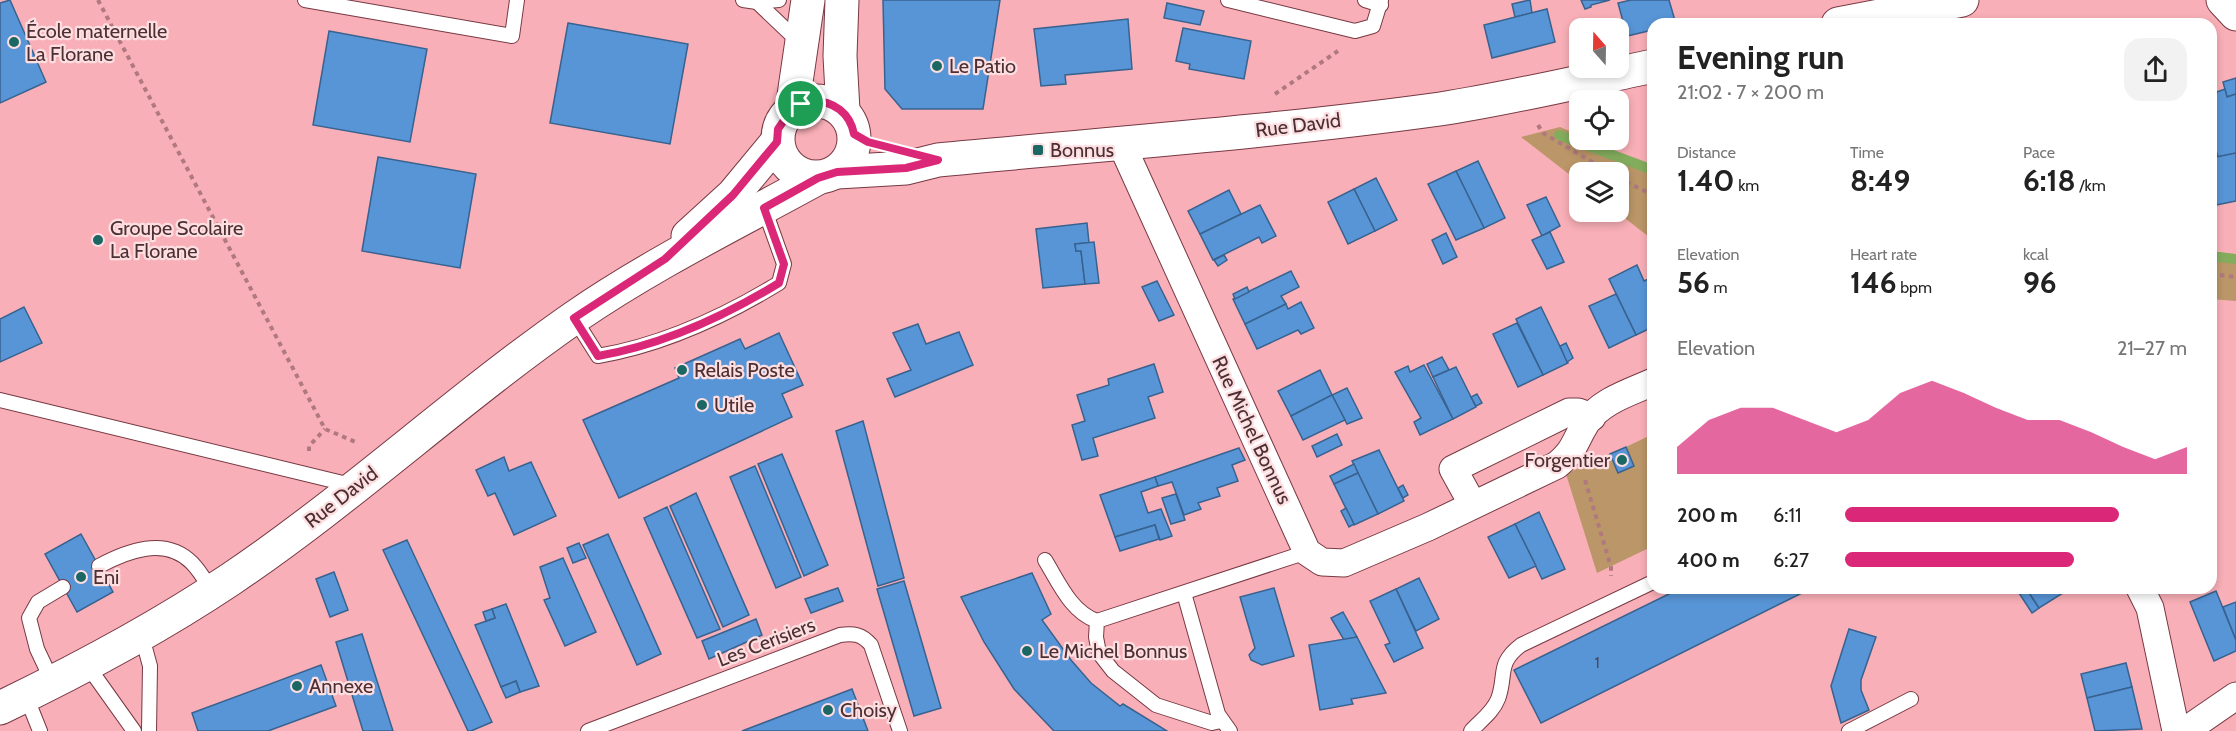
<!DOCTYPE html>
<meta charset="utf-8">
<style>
body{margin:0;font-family:Cabin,sans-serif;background:#f2f2f2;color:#222;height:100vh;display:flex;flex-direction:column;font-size:22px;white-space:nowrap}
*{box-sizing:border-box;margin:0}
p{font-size:20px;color:#767676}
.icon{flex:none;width:33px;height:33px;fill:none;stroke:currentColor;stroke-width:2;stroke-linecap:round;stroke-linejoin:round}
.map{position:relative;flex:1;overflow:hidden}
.side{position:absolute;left:1647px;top:18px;width:570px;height:576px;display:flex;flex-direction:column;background:#fff;border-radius:18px;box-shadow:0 3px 9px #0003}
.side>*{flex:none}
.needle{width:39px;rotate:340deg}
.controls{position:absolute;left:1569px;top:18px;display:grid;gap:12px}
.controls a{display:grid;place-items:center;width:60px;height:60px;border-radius:12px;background:#fff;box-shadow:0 3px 9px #0003;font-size:30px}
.pin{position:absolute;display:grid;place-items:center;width:51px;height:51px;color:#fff;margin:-26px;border:3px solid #fff;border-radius:50%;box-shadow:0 2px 6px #0007}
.round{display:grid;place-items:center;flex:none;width:63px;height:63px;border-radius:18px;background:#f2f2f2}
.summary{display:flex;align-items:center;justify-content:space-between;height:102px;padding:0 30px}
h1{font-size:33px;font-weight:800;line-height:45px}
.metrics{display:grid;grid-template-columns:repeat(3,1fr);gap:9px;height:102px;padding:6px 30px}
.metrics div{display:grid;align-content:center}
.metrics b{font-size:30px;font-weight:800}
.metrics small{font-size:16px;font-weight:400}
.metrics p{font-size:16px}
.chart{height:168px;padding:12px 30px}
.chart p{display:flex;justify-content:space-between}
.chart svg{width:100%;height:108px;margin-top:6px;fill:#db2777;opacity:.7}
ul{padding:0 30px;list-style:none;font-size:20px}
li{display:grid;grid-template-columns:96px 72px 1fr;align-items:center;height:45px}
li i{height:15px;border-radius:8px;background:#db2777}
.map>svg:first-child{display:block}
</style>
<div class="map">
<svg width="2236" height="731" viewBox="0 0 2236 731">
<rect width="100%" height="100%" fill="#f9afb7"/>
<!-- green -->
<g fill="#bb9668">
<path d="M1560,127l19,8 1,5h9l64,28v72l-36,-28 1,-40h-38l-1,10 -58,-45z"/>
<path d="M2211,252l25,3v46l-25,-2z"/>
<path d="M1653,434v112l-56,27 -31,-99 44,-20 8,18 15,-6 -7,-19z"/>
</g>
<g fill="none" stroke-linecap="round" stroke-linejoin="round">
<!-- stream -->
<g stroke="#83ad5d" stroke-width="10">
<path d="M1559,135l94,35"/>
<path d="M2211,256l25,3"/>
</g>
</g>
<!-- building -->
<g fill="#5895d7" stroke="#38628f" stroke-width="1.5">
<path d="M10,0l36,82 -46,21v-100z"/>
<path d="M883,0h117l-17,109h-81l-17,-20z"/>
<path d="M1530,0l2,13 -17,4 -3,-13z"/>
<path d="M1581,0h29l-19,5v2l-6,2z"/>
<path d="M1631,0h38l7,24h-23v6l-26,6 -9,-33z"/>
<path d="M1167,3l37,8 -4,14 -36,-7z"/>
<path d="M1547,9l8,33 -63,16 -8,-33z"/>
<path d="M1128,19l4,50 -67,6 1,9 -25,2 -7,-57z"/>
<path d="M568,23l120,21 -18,100 -120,-21z"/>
<path d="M1183,28l68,13 -7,38 -55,-10 1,-5 -14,-3z"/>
<path d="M329,31l98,18 -17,93 -97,-17z"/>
<path d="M2236,78v16l-9,3 -4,-15z"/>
<path d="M2225,89l2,8 9,-3v59l-18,4 -7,-22v-41z"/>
<path d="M2236,153v48l-25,5v-48z"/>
<path d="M378,157l98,17 -16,94 -98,-17z"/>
<path d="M1478,161l27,57 -21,10 -28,-57z"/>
<path d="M1456,171l28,57 -28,12 -28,-56z"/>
<path d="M1376,178l21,42 -22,11 -21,-42z"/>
<path d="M1354,189l21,42 -27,13 -20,-42z"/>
<path d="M1229,190l12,24 -41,20 -12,-23z"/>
<path d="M1546,197l14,29 -18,10 -15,-31z"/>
<path d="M1260,205l16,31 -14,7 -3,-6 -46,23 -13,-26z"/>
<path d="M1087,223l2,20 -14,1 1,7h5l4,33 -42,4 -7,-59z"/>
<path d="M1550,232l14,30 -17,7 -15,-29z"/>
<path d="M1446,233l11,24 -14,7 -11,-24z"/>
<path d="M1094,242l5,41 -14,1 -4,-33h-5l-1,-7z"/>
<path d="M1224,255l3,5 -9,6 -4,-6z"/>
<path d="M1637,265l7,16 9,-4v50l-17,8 -27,-56z"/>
<path d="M1291,271l8,16 -18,9 5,8 -41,20 -12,-25z"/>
<path d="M1157,281l17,34 -15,6 -17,-34z"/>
<path d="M1247,287l2,5 -14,7 -2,-5z"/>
<path d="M1616,294l20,41 -27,13 -20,-42z"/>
<path d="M1301,302l13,26 -13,6 -3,-4 -41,19 -12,-25 41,-20 2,5z"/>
<path d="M24,307l18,36 -42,19v-43z"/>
<path d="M1541,307l27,56 -25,12 -27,-56z"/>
<path d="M1517,323l26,52 -25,12 -25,-53z"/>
<path d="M918,324l8,20 33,-12 14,33 -78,32 -8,-18 24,-9 -18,-37z"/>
<path d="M779,333l24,52 -21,9 10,23 -173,81 -36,-78 96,-42 -4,-10 65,-29 5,10z"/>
<path d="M1566,343l7,15 -6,4 -7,-16z"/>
<path d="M1442,357l7,13 -16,7 -6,-13z"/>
<path d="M1154,364l9,28 -15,5 7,21 -62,20 5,18 -16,4 -10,-35 13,-4 -8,-26 32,-10 -1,-6z"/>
<path d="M1424,365l29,54 -33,16 -6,-13 7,-4 -26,-46 13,-6 2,6z"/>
<path d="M1456,367l20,40 -23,12 -20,-42z"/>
<path d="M1320,370l12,25 -41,21 -13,-25z"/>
<path d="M1347,388l15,30 -15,6 -15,-29z"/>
<path d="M1477,394l5,9 -6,3 -5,-9z"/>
<path d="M1332,395l13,25 -42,20 -12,-24z"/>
<path d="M863,421l41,157 -26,8 -42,-155z"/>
<path d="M1337,434l5,11 -25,12 -5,-11z"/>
<path d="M1626,447l8,19 -16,7 -8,-19z"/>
<path d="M1239,448l6,12 -13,5 6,16 -21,7 3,8 -22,7 3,6 -17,6 -12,-33 -14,4 -3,-9z"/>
<path d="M1379,450l25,51 -26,13 -26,-53z"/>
<path d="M782,454l46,111 -24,11 -46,-112z"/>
<path d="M504,457l5,14 22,-9 25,54 -42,19 -19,-42 -7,3 -12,-26z"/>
<path d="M1354,464l4,9 -24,11 -4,-8z"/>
<path d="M755,466l46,111 -25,11 -46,-111z"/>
<path d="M1358,473l20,41 -24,11 -20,-41z"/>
<path d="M1155,477l3,9 -17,6 7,21 13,-4 11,27 -12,4 -5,-15 -40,12 -15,-42z"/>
<path d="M1403,485l5,10 -5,3 -5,-10z"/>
<path d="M696,493l53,122 -26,12 -53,-121z"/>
<path d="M1176,494l9,26 -14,4 -9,-26z"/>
<path d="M667,507l53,122 -23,9 -53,-120z"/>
<path d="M1346,508l8,16 -5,3 -8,-16z"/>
<path d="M1539,512l26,57 -23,10 -27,-55z"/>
<path d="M1515,524l21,42 -27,12 -21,-41z"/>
<path d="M1155,525l4,14 -39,12 -5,-14z"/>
<path d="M81,534l32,58 -36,20 -32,-58z"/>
<path d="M608,534l53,120 -24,11 -54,-120z"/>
<path d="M407,540l85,182 -21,9h-3l-85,-181z"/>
<path d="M579,543l7,15 -13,5 -6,-15z"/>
<path d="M563,558l33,74 -31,14 -21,-46 6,-2 -10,-31z"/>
<path d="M334,572l14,38 -18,7 -14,-38z"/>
<path d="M1032,573l19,41 -9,6 29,40 20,23 29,23 3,-2 44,27h-113l-40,-42 -30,-47 -23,-45z"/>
<path d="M1419,578l20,41 -23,12 -20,-42z"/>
<path d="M904,581l37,127 -27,8 -37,-127z"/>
<path d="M838,588l5,13 -32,12 -6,-14z"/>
<path d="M1274,588l20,68 -32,9 -11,-5 -2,-5 6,-7 -15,-51z"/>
<path d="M1681,588h131l-271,135 -27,-53z"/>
<path d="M2020,588h6l13,20 -7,5 -15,-23z"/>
<path d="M2026,588h45l-32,20z"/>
<path d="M1396,589l27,59 -29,14 -9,-17 5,-2 -20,-42z"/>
<path d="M2216,591l20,49v11l-22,10 -24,-59z"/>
<path d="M2236,602v38l-13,-33z"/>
<path d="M506,604l33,82 -19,6 -4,-11 -15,6 -26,-62 20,-7 -3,-9z"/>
<path d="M492,609l3,9 -9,3 -3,-9z"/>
<path d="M1343,612l14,25 -13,3 -13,-22z"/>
<path d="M756,619l6,16 -53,24 -7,-18z"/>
<path d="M1849,629l27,8 -15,43v10l8,20 -28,13 -10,-37z"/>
<path d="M362,634l31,97h-30l-27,-89z"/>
<path d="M1357,637l29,56 -35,6 2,5 -33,6 -11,-65z"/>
<path d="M2126,663l6,24 -45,11 -6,-24z"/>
<path d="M321,665l15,41 -68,25h-70l-6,-18z"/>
<path d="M516,681l4,11 -14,6 -5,-11z"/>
<path d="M2132,687l10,42 -47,2 -8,-33z"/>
<path d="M852,689l16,42h-126z"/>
</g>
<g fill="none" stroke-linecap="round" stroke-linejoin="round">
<defs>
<g id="lane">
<path d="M305,0l207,36 5,-36"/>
<path d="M743,0l14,2 22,-2"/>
<path d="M1228,0l127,31 18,-5 8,-26"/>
<path d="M1365,0l16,5"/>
<path d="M757,2l42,40"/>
<path d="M574,318l24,38c64,-11 127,-40 181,-73l5,-19 -20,-56"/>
<path d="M0,400l351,85"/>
<path d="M1045,560c14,23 26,52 52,61"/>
<path d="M99,566c28,-15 66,-30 93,-3 8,8 14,19 20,28"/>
<path d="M1184,593l34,121 12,17"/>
<path d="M141,633l9,33 -1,65"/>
<path d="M87,665l47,66"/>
<path d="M53,683l-16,-34 -8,-31 9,-16 25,-15"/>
<path d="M26,696l14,35"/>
<path d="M1221,721l-9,2 -56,-18 -43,-34 -14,-18 -3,-16 1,-16 210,-69"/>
<path d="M588,731l252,-96c13,-2 22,-1 31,10l29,86"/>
<path d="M1471,731c9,-10 22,-19 27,-32 9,-24 -2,-35 23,-54l132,-63"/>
<path d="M1849,731l62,-32"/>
</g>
<g id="street">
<path d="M1121,143l186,409 15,10 22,1 84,-36 129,-62c19,-16 17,-23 29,-42 14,-22 45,-31 67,-41"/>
<path d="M1473,505l-20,-36 116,-57h9l14,5"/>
<path d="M2140,588l10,20 26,123"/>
<path d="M2185,731l51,-35"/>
</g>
<g id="secondary">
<path d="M842,0l-2,56 3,55"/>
<path d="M2223,0l13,14"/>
<path d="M1838,24l124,-24"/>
<circle cx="816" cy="139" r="38"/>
<path d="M792,109l16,-109"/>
<path d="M837,172l69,-4 32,-8c167,-16 335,-28 502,-51 72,-11 142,-28 213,-43"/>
<path d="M688,236l45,-41 44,-53"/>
<path d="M0,708c79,-38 158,-80 231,-129 120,-81 226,-180 344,-262 77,-53 161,-94 243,-139"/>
</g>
</defs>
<!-- lane casing -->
<use href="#lane" stroke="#773943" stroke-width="16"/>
<!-- street casing -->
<use href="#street" stroke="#773943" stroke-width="29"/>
<!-- secondary casing -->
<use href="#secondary" stroke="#773943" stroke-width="35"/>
<!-- path -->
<g stroke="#b0797f" stroke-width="4" stroke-dasharray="4.5 4.5" stroke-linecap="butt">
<path d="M98,0l227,429 33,14"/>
<path d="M1275,94l63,-43"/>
<path d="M1538,125l5,8 66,39"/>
<path d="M1618,178l35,17"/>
<path d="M2211,274l25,3"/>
<path d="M309,451v-5l16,-17"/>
<path d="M1585,480l26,87v9"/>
</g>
<!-- lane -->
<use href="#lane" stroke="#fff" stroke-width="14"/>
<!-- street -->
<use href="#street" stroke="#fff" stroke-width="27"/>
<!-- secondary -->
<use href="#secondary" stroke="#fff" stroke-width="33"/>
</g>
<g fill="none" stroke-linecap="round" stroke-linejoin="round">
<defs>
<path id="route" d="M812,101c22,0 38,12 42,33l14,8 70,18 -32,8 -69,4 -19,6 -54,30 20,56 -5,19c-54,33 -117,62 -181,73l-24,-38 91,-59 68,-64 24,-29 20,-24 1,-13 14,-20z"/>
</defs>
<!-- route casing -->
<use href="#route" stroke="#fff" stroke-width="12"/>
<!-- route -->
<use href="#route" stroke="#db2777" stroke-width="8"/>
</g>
<!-- markers -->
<g fill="#1a6764" stroke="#fddee1" stroke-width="2">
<circle cx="14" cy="42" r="6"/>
<circle cx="937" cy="66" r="6"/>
<rect x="1032" y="144" width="12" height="12" rx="3"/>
<circle cx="98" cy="240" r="6"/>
<circle cx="682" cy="370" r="6"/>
<circle cx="702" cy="405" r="6"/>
<circle cx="1622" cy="460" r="6"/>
<circle cx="81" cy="577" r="6"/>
<circle cx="1027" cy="651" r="6"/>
<circle cx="297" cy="686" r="6"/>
<circle cx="828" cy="710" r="6"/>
</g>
<g text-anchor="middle" stroke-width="4.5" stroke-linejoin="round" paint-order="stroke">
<!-- number labels -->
<g font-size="16" fill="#4f485b">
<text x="1597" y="668">1</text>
</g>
<!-- poi labels -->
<g font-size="20" fill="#4c2f32" stroke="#fddee1" text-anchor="start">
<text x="26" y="38">École maternelle<tspan x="26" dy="23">La Florane</tspan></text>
<text x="949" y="73">Le Patio</text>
<text x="1050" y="157">Bonnus</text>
<text x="110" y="235">Groupe Scolaire<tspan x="110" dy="23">La Florane</tspan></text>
<text x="694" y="377">Relais Poste</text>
<text x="714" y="412">Utile</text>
<text x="1610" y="467" text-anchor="end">Forgentier</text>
<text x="93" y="584">Eni</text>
<text x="1039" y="658">Le Michel Bonnus</text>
<text x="309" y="693">Annexe</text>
<text x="840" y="717">Choisy</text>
</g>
<!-- street labels -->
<g font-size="20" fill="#4c2f32" stroke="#fddee1">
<text transform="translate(1298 125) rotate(-7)" y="7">Rue David</text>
<text transform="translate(1252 430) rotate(65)" y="7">Rue Michel Bonnus</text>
<text transform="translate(341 497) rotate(-38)" y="7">Rue David</text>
<text transform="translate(766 642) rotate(-21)" y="7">Les Cerisiers</text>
</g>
</g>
</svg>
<div class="controls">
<a><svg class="needle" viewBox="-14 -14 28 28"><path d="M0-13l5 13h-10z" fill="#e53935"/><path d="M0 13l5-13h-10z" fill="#767676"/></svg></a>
<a><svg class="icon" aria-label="locate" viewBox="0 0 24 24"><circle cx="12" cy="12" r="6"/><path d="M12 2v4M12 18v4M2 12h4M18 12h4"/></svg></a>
<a><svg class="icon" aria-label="layers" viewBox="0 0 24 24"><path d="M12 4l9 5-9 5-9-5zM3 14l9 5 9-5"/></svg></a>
</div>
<div class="pin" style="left:801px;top:104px;background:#1e9e55"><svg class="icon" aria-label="arrive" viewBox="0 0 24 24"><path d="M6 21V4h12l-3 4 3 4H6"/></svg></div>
<section class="side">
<div class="summary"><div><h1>Evening run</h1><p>21:02 · 7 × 200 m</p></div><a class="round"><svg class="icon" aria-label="share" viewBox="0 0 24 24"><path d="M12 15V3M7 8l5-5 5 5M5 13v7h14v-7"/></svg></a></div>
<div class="metrics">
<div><p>Distance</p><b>1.40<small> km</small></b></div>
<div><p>Time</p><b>8:49</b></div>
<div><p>Pace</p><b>6:18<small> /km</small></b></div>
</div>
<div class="metrics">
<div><p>Elevation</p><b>56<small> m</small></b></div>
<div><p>Heart rate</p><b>146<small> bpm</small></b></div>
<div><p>kcal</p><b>96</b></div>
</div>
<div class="chart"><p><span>Elevation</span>21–27 m</p>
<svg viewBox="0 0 160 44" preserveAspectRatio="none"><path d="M0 44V33L10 22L20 17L30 17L40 22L50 27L60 22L70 11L80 6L90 11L100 17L110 22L120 22L130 27L140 33L150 38L160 33V44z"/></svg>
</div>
<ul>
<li><b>200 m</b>6:11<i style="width:80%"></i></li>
<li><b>400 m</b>6:27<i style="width:67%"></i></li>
</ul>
</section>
</div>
